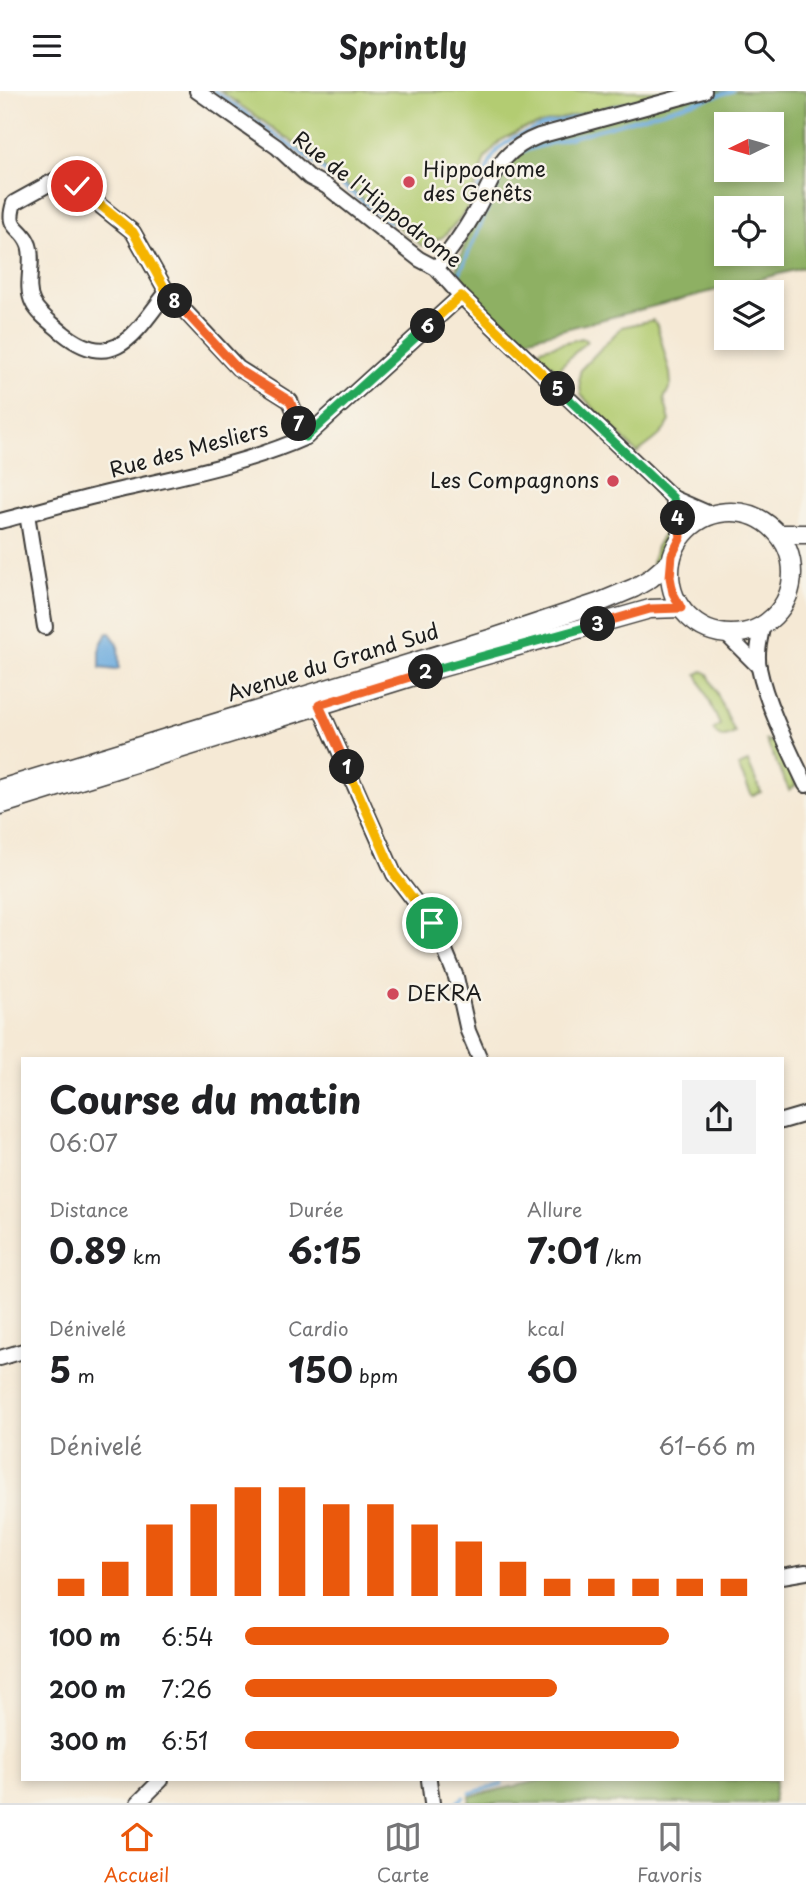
<!DOCTYPE html>
<html lang="fr">
<meta charset="utf-8">
<style>
body{margin:0;font-family:"Playpen Sans",sans-serif;background:#f2f2f2;color:#202124;height:100vh;display:flex;flex-direction:column;font-size:26px;white-space:nowrap}
*{box-sizing:border-box;margin:0}
p{font-size:23px;color:#757577}
.icon{flex:none;width:38px;height:38px;fill:none;stroke:currentColor;stroke-width:2;stroke-linecap:round;stroke-linejoin:round}
.map{position:relative;flex:1;overflow:hidden}
.side{position:absolute;left:21px;top:966px;width:763px;height:724px;display:flex;flex-direction:column;background:#fff;border-radius:0px;box-shadow:0 4px 10px #0003}
.side>*{flex:none}
.needle{width:46px;rotate:265deg}
.controls{position:absolute;left:714px;top:21px;display:grid;gap:14px}
.controls a{display:grid;place-items:center;width:70px;height:70px;border-radius:0px;background:#fff;box-shadow:0 4px 10px #0003;font-size:35px}
.pin{position:absolute;display:grid;place-items:center;width:60px;height:60px;color:#fff;margin:-30px;border:4px solid #fff;border-radius:50%;box-shadow:0 2px 7px #0007}
.km{position:absolute;width:35px;height:35px;margin:-18px;border-radius:50%;background:#222;color:#fff;font-size:19px;line-height:35px;text-align:center}
.round{display:grid;place-items:center;flex:none;width:74px;height:74px;border-radius:0px;background:#f2f2f2}
.summary{display:flex;align-items:center;justify-content:space-between;height:119px;padding:0 28px}
h1{font-size:38px;font-weight:700;line-height:52px}
.metrics{display:grid;grid-template-columns:repeat(3,1fr);gap:10px;height:119px;padding:7px 28px}
.metrics div{display:grid;align-content:center}
.metrics b{font-size:35px;font-weight:700}
.metrics small{font-size:19px;font-weight:400}
.metrics p{font-size:19px}
.chart{height:196px;padding:14px 28px}
.chart p{display:flex;justify-content:space-between}
.chart svg{width:100%;height:126px;margin-top:7px;stroke:#ea580c;stroke-width:6}
ul{padding:0 28px;list-style:none;font-size:23px}
li{display:grid;grid-template-columns:112px 84px 1fr;align-items:center;height:52px}
li i{height:18px;border-radius:9px;background:#ea580c}
header{display:flex;justify-content:space-between;align-items:center;height:91px;padding:0 28px;background:#fff;font-size:32px;font-weight:700}
.dock{display:flex;justify-content:space-around;align-items:center;height:98px;border-top:2px solid #e0e0e0;background:#fff;font-size:19px;color:#757577}
.dock a{display:grid;justify-items:center;gap:4px}
.dock .active{color:#ea580c}
.map>svg:first-child{display:block}
</style>
<header><svg class="icon" aria-label="menu" viewBox="0 0 24 24"><path d="M4 6h16M4 12h16M4 18h16"/></svg>Sprintly<svg class="icon" aria-label="search" viewBox="0 0 24 24"><circle cx="10" cy="10" r="6"/><path d="M15 15l6 6"/></svg></header>
<div class="map">
<svg width="806" height="1712" viewBox="0 0 806 1712">
<rect width="100%" height="100%" fill="#f7f3e8"/>
<filter id="ink" filterUnits="userSpaceOnUse"><feTurbulence type="fractalNoise" baseFrequency=".0143" numOctaves="2"/><feDisplacementMap in="SourceGraphic" scale="14" xChannelSelector="R" yChannelSelector="G"/><feConvolveMatrix kernelMatrix="1 2 1 2 8 2 1 2 1" color-interpolation-filters="sRGB"/></filter>
<filter id="wash" filterUnits="userSpaceOnUse"><feTurbulence type="fractalNoise" baseFrequency=".00686" numOctaves="4" result="noise"/><feDisplacementMap in="SourceGraphic" scale="28" xChannelSelector="R" yChannelSelector="G"/><feGaussianBlur stdDeviation="1.57" result="paint"/><feColorMatrix in="noise" values="0 0 0 0 0 0 0 0 0 0 0 0 0 0 0 0 0 1.4 0 .05"/><feComposite in="paint" operator="in"/></filter>
<g filter="url(#wash)">
<rect width="100%" height="100%" fill="#f5e9d5"/>
<!-- green -->
<g fill="#b3cc72" stroke="#687447" stroke-width="2">
<path d="M220,0h448l-146,38 -22,12 -15,17 -17,49 -12,16 -13,14 -21,9 -131,-105z"/>
<path d="M653,229l4,5 13,48 1,11 -7,15 6,22c-8,16 -20,21 -33,32l-56,-58 -2,-18 2,-8 41,-42z"/>
<path d="M582,247l5,3 -28,27h-4l-16,-14 1,-5z"/>
<path d="M672,429l2,15 -19,32 -3,-3 4,-17z"/>
<path d="M703,580l5,3 27,59c-10,5 -15,7 -22,-3l7,-5 -23,-51z"/>
<path d="M766,649l10,3 4,5 16,37 -7,5z"/>
<path d="M748,671l13,30 -9,4 -14,-30z"/>
</g>
<!-- forest -->
<g fill="#8eb064" stroke="#556640" stroke-width="2" fill-rule="evenodd">
<path d="M704,0h102v176l-295,76 -60,-59 25,-73 45,-68zM726,33h46v46h-46zM726,117h46v46h-46z"/>
<path d="M542,1689h234l-3,23h-304l1,-7z"/>
</g>
<!-- water -->
<path fill="#6baade" stroke="#44637d" stroke-width="2" d="M107,542h3l8,11 1,24 -3,2 -16,-2v-22z"/>
<g fill="none" stroke-linecap="round" stroke-linejoin="round">
<!-- stream -->
<g stroke="#6baade" stroke-width="3.5">
<path d="M214,0l99,71 77,62"/>
<path d="M524,60l209,-60"/>
<path d="M471,115l21,-48 7,-10 16,-11 27,-11 134,-35"/>
<path d="M459,184l45,-104"/>
<path d="M470,1702l32,-9"/>
<path d="M456,1712l8,-6"/>
</g>
</g>
</g>
<g filter="url(#ink)">
<g fill="none" stroke-linecap="round" stroke-linejoin="round">
<defs>
<g id="minor">
<path d="M197,0l80,56 32,30 17,9 93,73 17,9 25,28 212,202 39,17"/>
<path d="M436,177c14,-17 27,-35 38,-54 22,-37 21,-61 65,-78l165,-45"/>
<path d="M167,201c-30,38 -52,83 -104,41 -10,-9 -24,-18 -30,-30 -9,-17 2,-41 -4,-58 -7,-20 -24,-14 -15,-42l49,-27 70,56 34,60 71,76 52,33 16,36"/>
<path d="M673,407l8,39"/>
<path d="M27,423l18,113"/>
<path d="M0,430c40,-10 79,-22 120,-31 62,-14 128,-27 186,-53l155,-141"/>
<path d="M763,533c-3,14 -7,29 -4,44 7,36 31,83 47,117"/>
<path d="M726,543l33,33"/>
<path d="M319,614l75,169 42,55 20,48 12,54 12,28"/>
<path d="M782,1030l24,-7"/>
<path d="M0,1267l23,-7"/>
<path d="M782,1485l24,-4"/>
<path d="M429,1689l3,23"/>
<path d="M138,1712l23,-23"/>
</g>
<g id="major">
<circle cx="731" cy="482" r="61"/>
<path d="M779,443h27"/>
<path d="M0,698l496,-152 102,-34 36,-15 17,-10 20,-17"/>
<path d="M0,714l440,-137 210,-59 31,-1"/>
</g>
</defs>
<!-- minor casing -->
<use href="#minor" stroke="#3d3b38" stroke-width="18"/>
<!-- major casing -->
<use href="#major" stroke="#3d3b38" stroke-width="21"/>
<!-- minor -->
<use href="#minor" stroke="#fff" stroke-width="14"/>
<!-- major -->
<use href="#major" stroke="#fff" stroke-width="18"/>
</g>
</g>
<g fill="none" stroke-linecap="round" stroke-linejoin="round" filter="url(#ink)">
<defs>
<path id="split-1" d="M347,676l47,107 38,49"/>
<path id="split-2" d="M347,676l-28,-62 107,-33"/>
<path id="split-3" d="M426,581l172,-48"/>
<path id="split-4" d="M598,533l52,-15 31,-1 -8,-15 -3,-16 2,-22 9,-18 -3,-19"/>
<path id="split-5" d="M558,298l115,109 5,20"/>
<path id="split-6" d="M428,235l33,-30 97,93"/>
<path id="split-7" d="M299,333l7,13 122,-111"/>
<path id="split-8" d="M175,210l63,68 52,32 9,23"/>
<path id="split-9" d="M77,95l56,46 34,60 8,9"/>
</defs>
<!-- split-1 casing -->
<use href="#split-1" stroke="#fff" stroke-width="14"/>
<!-- split-2 casing -->
<use href="#split-2" stroke="#fff" stroke-width="14"/>
<!-- split-3 casing -->
<use href="#split-3" stroke="#fff" stroke-width="14"/>
<!-- split-4 casing -->
<use href="#split-4" stroke="#fff" stroke-width="14"/>
<!-- split-5 casing -->
<use href="#split-5" stroke="#fff" stroke-width="14"/>
<!-- split-6 casing -->
<use href="#split-6" stroke="#fff" stroke-width="14"/>
<!-- split-7 casing -->
<use href="#split-7" stroke="#fff" stroke-width="14"/>
<!-- split-8 casing -->
<use href="#split-8" stroke="#fff" stroke-width="14"/>
<!-- split-9 casing -->
<use href="#split-9" stroke="#fff" stroke-width="14"/>
<!-- split-1 -->
<use href="#split-1" stroke="#f5b400" stroke-width="9"/>
<!-- split-2 -->
<use href="#split-2" stroke="#f0652b" stroke-width="9"/>
<!-- split-3 -->
<use href="#split-3" stroke="#22a559" stroke-width="9"/>
<!-- split-4 -->
<use href="#split-4" stroke="#f0652b" stroke-width="9"/>
<!-- split-5 -->
<use href="#split-5" stroke="#22a559" stroke-width="9"/>
<!-- split-6 -->
<use href="#split-6" stroke="#f5b400" stroke-width="9"/>
<!-- split-7 -->
<use href="#split-7" stroke="#22a559" stroke-width="9"/>
<!-- split-8 -->
<use href="#split-8" stroke="#f0652b" stroke-width="9"/>
<!-- split-9 -->
<use href="#split-9" stroke="#f5b400" stroke-width="9"/>
</g>
<!-- markers -->
<g fill="#d1495b" stroke="#f7f3e8" stroke-width="2.5">
<circle cx="409" cy="91" r="7"/>
<circle cx="613" cy="390" r="7"/>
<circle cx="393" cy="903" r="7"/>
</g>
<g text-anchor="middle" stroke-width="5" stroke-linejoin="round" paint-order="stroke">
<!-- poi labels -->
<g font-size="21" fill="#1c1c1c" stroke="#f7f3e8" text-anchor="start">
<text x="423" y="86">Hippodrome<tspan x="423" dy="24">des Genêts</tspan></text>
<text x="599" y="397" text-anchor="end">Les Compagnons</text>
<text x="407" y="910">DEKRA</text>
</g>
<!-- street labels -->
<g font-size="21" fill="#1c1c1c" stroke="#f7f3e8">
<text transform="translate(377 109) rotate(38)" y="7">Rue de l'Hippodrome</text>
<text transform="translate(189 359) rotate(-15)" y="7">Rue des Mesliers</text>
<text transform="translate(333 572) rotate(-17)" y="7">Avenue du Grand Sud</text>
</g>
</g>
</svg>
<div class="controls">
<a><svg class="needle" viewBox="-14 -14 28 28"><path d="M0-13l5 13h-10z" fill="#e53935"/><path d="M0 13l5-13h-10z" fill="#757577"/></svg></a>
<a><svg class="icon" aria-label="locate" viewBox="0 0 24 24"><circle cx="12" cy="12" r="6"/><path d="M12 2v4M12 18v4M2 12h4M18 12h4"/></svg></a>
<a><svg class="icon" aria-label="layers" viewBox="0 0 24 24"><path d="M12 4l9 5-9 5-9-5zM3 14l9 5 9-5"/></svg></a>
</div>
<div class="pin" style="left:432px;top:832px;background:#1e9e55"><svg class="icon" aria-label="arrive" viewBox="0 0 24 24"><path d="M6 21V4h12l-3 4 3 4H6"/></svg></div>
<div class="pin" style="left:77px;top:95px;background:#d93025"><svg class="icon" aria-label="check" viewBox="0 0 24 24"><path d="M5 12l5 5 9-10"/></svg></div>
<b class="km" style="left:347px;top:676px">1</b>
<b class="km" style="left:426px;top:581px">2</b>
<b class="km" style="left:598px;top:533px">3</b>
<b class="km" style="left:678px;top:427px">4</b>
<b class="km" style="left:558px;top:298px">5</b>
<b class="km" style="left:428px;top:235px">6</b>
<b class="km" style="left:299px;top:333px">7</b>
<b class="km" style="left:175px;top:210px">8</b>
<section class="side">
<div class="summary"><div><h1>Course du matin</h1><p>06:07</p></div><a class="round"><svg class="icon" aria-label="share" viewBox="0 0 24 24"><path d="M12 15V3M7 8l5-5 5 5M5 13v7h14v-7"/></svg></a></div>
<div class="metrics">
<div><p>Distance</p><b>0.89<small> km</small></b></div>
<div><p>Durée</p><b>6:15</b></div>
<div><p>Allure</p><b>7:01<small> /km</small></b></div>
</div>
<div class="metrics">
<div><p>Dénivelé</p><b>5<small> m</small></b></div>
<div><p>Cardio</p><b>150<small> bpm</small></b></div>
<div><p>kcal</p><b>60</b></div>
</div>
<div class="chart"><p><span>Dénivelé</span>61–66 m</p>
<svg viewBox="0 0 160 44" preserveAspectRatio="none"><path d="M5 44V38M15 44V32M25 44V19M35 44V12M45 44V6M55 44V6M65 44V12M75 44V12M85 44V19M95 44V25M105 44V32M115 44V38M125 44V38M135 44V38M145 44V38M155 44V38"/></svg>
</div>
<ul>
<li><b>100 m</b>6:54<i style="width:83%"></i></li>
<li><b>200 m</b>7:26<i style="width:61%"></i></li>
<li><b>300 m</b>6:51<i style="width:85%"></i></li>
</ul>
</section>
</div>
<nav class="dock">
<a class="active"><svg class="icon" aria-label="home" viewBox="0 0 24 24"><path d="M3 11l9-7 9 7M6 9v11h12V9"/></svg>Accueil</a>
<a><svg class="icon" aria-label="map" viewBox="0 0 24 24"><path d="M3 6l6-2 6 2 6-2v14l-6 2-6-2-6 2zM9 4v14M15 6v14"/></svg>Carte</a>
<a><svg class="icon" aria-label="saved" viewBox="0 0 24 24"><path d="M7 4h10v16l-5-4-5 4z"/></svg>Favoris</a>
</nav>
